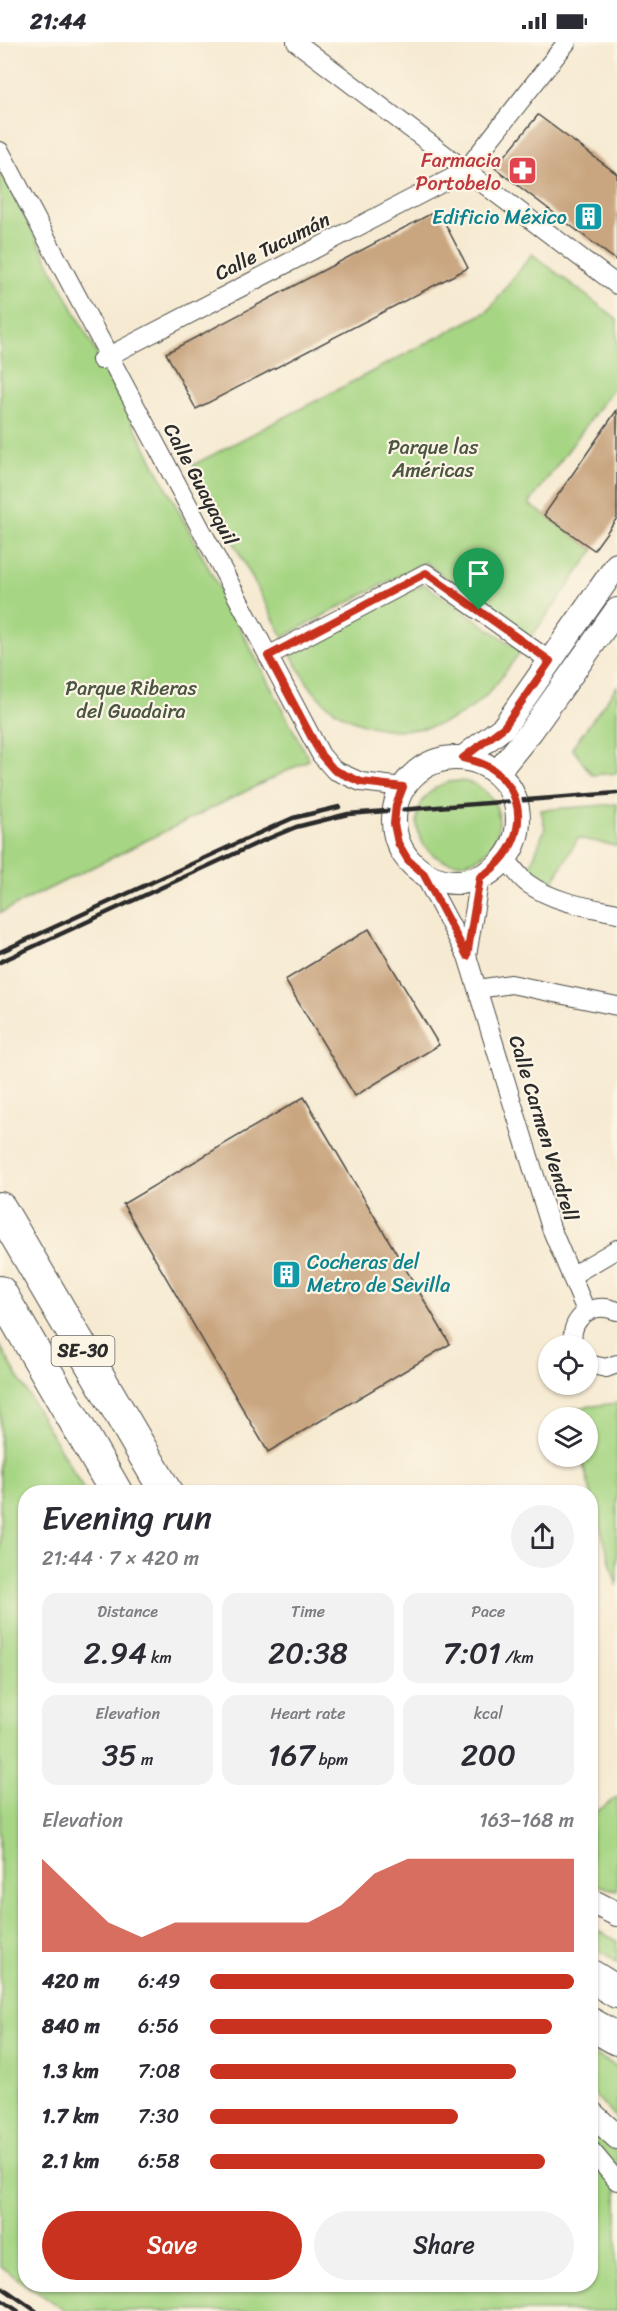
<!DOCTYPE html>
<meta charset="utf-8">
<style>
body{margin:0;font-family:Sriracha,sans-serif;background:#f2f2f3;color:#2b2b33;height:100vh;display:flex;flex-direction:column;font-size:22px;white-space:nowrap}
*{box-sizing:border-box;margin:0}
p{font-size:20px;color:#7c7c81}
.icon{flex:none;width:33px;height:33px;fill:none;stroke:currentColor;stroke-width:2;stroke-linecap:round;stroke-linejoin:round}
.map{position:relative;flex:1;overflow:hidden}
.details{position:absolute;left:18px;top:1443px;width:580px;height:807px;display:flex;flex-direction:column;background:#fff;border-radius:24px;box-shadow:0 2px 4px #0004}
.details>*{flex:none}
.fabs{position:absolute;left:538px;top:1293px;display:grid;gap:12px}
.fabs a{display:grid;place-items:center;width:60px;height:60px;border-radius:50%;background:#fff;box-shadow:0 2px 4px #0004;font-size:30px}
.pin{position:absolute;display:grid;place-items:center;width:51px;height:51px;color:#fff;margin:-62px -26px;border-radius:50% 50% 50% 0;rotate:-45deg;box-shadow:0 0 6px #0007}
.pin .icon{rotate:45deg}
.round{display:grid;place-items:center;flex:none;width:63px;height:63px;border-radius:32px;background:#f2f2f3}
.headline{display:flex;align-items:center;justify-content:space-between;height:102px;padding:0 24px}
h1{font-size:33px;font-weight:600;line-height:45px}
.stats{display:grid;grid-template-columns:repeat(3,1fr);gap:9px;height:102px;padding:6px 24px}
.stats div{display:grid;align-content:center;border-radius:15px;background:#f2f2f3;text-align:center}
.stats b{font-size:30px;font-weight:600}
.stats small{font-size:16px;font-weight:400}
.stats p{font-size:16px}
.chart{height:168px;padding:12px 24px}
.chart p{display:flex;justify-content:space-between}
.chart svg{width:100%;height:108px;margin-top:6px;fill:#c8321e;opacity:.7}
.primary-button{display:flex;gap:12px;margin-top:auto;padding:12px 24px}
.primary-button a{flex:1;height:69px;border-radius:36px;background:#c8321e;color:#fff;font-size:24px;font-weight:600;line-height:69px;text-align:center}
.primary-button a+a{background:#f2f2f3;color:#2b2b33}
ul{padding:0 24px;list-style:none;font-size:20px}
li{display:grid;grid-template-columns:96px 72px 1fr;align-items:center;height:45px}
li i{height:15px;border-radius:8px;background:#c8321e}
.status{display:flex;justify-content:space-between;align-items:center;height:42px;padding:0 30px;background:#fff;direction:ltr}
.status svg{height:16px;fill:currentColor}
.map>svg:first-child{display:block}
</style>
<div class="status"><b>21:44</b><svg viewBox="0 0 49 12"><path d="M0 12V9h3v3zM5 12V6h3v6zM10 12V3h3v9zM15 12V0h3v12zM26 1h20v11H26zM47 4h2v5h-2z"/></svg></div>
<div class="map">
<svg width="617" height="2269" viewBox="0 0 617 2269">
<rect width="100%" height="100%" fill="#fcf5e5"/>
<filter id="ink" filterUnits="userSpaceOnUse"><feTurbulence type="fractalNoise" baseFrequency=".0167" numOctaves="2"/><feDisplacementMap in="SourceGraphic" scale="12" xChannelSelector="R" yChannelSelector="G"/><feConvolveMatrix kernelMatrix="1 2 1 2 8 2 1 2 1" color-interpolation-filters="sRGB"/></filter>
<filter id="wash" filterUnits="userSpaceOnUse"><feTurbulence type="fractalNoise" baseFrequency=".008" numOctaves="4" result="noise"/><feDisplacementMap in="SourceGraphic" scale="24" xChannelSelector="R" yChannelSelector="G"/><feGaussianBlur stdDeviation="1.35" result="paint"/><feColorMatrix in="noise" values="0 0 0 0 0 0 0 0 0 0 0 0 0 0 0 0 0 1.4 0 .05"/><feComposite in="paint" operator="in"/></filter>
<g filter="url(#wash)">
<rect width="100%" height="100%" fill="#f6ead2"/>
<!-- green -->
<g fill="#a6d583" stroke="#688057" stroke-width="1.5">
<path d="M0,127l309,591 -309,153z"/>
<path d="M532,212l85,65v64l-88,121 65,46 -64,89 -105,-77 -142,75 -90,-172 295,-154z"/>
<path d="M424,542l97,67c-13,16 -25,37 -41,50 -42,38 -111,38 -154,3 -17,-14 -26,-34 -37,-53z"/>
<path d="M617,644v87l-25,2 -20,-27z"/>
<circle cx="458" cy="780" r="41"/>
<path d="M617,762v42l-39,-8 -28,49 -23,-12 18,-47 -4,-18z"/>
<path d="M0,1304l85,146h-59l-1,792 -25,-18z"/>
<path d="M617,1361v184l-36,-130 7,-1v-38l-17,-1 -3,-8z"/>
<path d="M617,1755v94l-26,-8v-67z"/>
<path d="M591,1885l26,14v21l-26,-17z"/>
<path d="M591,2010l26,15v52l-26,-28z"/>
<path d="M591,2087l26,24v158h-552l-38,-26 564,-1z"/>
</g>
<g id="blocks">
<!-- building -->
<g fill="#c9a580">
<path d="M538,73l79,59v87l-122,-93z"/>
<path d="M438,168l30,58 -272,141 -30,-56z"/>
<path d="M617,368v108l-23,32 -50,-35z"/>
<path d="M369,887l70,116 -84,51 -70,-116z"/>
<path d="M304,1055l146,247 -182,108 -145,-248z"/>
</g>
</g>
</g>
<g filter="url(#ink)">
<use href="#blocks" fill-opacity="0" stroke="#494844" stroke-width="1.5"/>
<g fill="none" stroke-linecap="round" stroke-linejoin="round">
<defs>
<g id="street">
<path d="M296,0l321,243"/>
<path d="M0,109l321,604 13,15 27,12 42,5"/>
<path d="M101,318l364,-189 102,-129"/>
<path d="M268,614l158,-83 124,88"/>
<path d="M505,816c7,8 14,19 22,25 26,19 60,24 90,30"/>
<path d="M423,831l44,83 84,272 35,83"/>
<path d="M467,914l13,-79"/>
<path d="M478,947l33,-5 106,22"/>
<path d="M571,1234l46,-27"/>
<path d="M573,1304c-5,-27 19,-46 44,-35"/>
<path d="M588,1322l18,4 11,-4"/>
<path d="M591,2108l26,31"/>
</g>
<g id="secondary">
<path d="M463,716l41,-31 113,-162"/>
<circle cx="456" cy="778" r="62"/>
<path d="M497,731l34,-42 86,-121"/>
<path d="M591,1859l26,13"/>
<path d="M591,2071l26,24"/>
</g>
<g id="highway">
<path d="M0,1166l166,284"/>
<path d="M0,1250l116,200"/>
<path d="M591,1934l26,16"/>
<path d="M591,1982l26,15"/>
</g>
</defs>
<!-- street casing -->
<use href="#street" stroke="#494844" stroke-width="20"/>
<!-- secondary casing -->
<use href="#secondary" stroke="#494844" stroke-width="26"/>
<!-- highway casing -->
<use href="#highway" stroke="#494844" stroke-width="34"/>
<!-- street -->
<use href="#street" stroke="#fff" stroke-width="18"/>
<!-- secondary -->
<use href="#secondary" stroke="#fff" stroke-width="24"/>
<!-- highway -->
<use href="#highway" stroke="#fff" stroke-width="32"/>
<!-- rail -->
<g stroke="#2b2b2b" stroke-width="4.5">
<path d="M0,910l257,-118 36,-16 46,-11"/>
<path d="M0,920l260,-120 36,-15 52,-13 269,-21"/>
<path d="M0,2244l36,25"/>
<path d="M0,2257l18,12"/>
</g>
</g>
</g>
<g fill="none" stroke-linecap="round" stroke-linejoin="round" filter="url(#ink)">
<defs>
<path id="route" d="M426,531l124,88 -46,66 -41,31c12,3 24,6 34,15 37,32 22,82 -17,104l-13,79 -44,-83 -15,-13 -10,-17 -4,-19 2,-19 7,-18 -42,-5 -27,-12 -13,-15 -53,-99z"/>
</defs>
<!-- route casing -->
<use href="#route" stroke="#fff" stroke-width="12"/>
<!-- route -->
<use href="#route" stroke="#c8321e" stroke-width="8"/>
</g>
<!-- icons -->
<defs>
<symbol id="pharmacy-square" viewBox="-11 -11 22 22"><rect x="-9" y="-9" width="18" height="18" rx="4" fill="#e0444e" stroke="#fcf5e5"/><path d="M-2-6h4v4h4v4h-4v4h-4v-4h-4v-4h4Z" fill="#fff"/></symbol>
<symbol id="building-square" viewBox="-11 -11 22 22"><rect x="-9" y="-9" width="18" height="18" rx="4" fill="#0f9aa8" stroke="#fcf5e5"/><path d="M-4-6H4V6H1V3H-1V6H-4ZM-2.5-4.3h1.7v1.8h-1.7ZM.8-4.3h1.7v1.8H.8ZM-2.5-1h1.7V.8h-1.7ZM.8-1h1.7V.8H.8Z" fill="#fff"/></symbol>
</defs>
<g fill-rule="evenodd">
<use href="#pharmacy-square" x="506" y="112" width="33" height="33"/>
<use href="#building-square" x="572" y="158" width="33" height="33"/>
<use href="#building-square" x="270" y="1216" width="33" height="33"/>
</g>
<g text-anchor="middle" stroke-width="4.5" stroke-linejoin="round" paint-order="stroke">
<!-- shield labels -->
<rect fill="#fcf5e5" stroke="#6a6863" stroke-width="1.5" x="51.5" y="1294" width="63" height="30" rx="4.5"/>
<g font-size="18" font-weight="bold" fill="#2b2b2b">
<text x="83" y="1315">SE-30</text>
</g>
<!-- health labels -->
<g font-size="20" fill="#be3a42" stroke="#fcf5e5" text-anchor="end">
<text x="501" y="125">Farmacia<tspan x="501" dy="23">Portobelo</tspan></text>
</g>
<!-- culture labels -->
<g font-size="20" fill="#0d838f" stroke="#fcf5e5" text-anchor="end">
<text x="567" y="182">Edificio México</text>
<text x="307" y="1227" text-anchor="start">Cocheras del<tspan x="307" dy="23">Metro de Sevilla</tspan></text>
</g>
<!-- street labels -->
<g font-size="20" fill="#2b2b2b" stroke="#fcf5e5">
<text transform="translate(272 204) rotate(-27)" y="7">Calle Tucumán</text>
<text transform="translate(201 442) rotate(62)" y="7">Calle Guayaquil</text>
<text transform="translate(544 1086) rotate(73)" y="7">Calle Carmen Vendrell</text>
</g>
<!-- park labels -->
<g font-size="20" fill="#4a5641" stroke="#fcf5e5">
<text x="433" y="412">Parque las<tspan x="433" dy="23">Américas</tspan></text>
<text x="131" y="653">Parque Riberas<tspan x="131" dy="23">del Guadaira</tspan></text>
</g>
</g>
</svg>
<div class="fabs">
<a><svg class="icon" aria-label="locate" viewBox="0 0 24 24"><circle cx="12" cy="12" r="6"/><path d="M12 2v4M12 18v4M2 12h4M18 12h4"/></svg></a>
<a><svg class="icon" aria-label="layers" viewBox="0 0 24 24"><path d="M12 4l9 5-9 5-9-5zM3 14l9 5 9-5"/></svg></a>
</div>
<div class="pin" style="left:479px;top:568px;background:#1e9e55"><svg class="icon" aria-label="arrive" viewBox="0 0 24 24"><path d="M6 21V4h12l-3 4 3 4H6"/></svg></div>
<section class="details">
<div class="headline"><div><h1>Evening run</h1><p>21:44 · 7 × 420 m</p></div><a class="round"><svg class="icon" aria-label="share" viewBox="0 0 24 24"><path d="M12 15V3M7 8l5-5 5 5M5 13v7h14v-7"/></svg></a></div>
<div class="stats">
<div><p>Distance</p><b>2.94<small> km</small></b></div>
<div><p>Time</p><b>20:38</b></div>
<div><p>Pace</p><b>7:01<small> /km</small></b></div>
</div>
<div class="stats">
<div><p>Elevation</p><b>35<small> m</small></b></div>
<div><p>Heart rate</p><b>167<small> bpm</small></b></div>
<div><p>kcal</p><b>200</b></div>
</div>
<div class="chart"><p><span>Elevation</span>163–168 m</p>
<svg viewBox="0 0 160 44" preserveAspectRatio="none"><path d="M0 44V6L10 19L20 32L30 38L40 32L50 32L60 32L70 32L80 32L90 25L100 12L110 6L120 6L130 6L140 6L150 6L160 6V44z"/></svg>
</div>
<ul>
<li><b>420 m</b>6:49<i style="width:100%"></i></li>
<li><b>840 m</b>6:56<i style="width:94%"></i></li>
<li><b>1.3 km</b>7:08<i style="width:84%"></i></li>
<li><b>1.7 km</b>7:30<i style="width:68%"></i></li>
<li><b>2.1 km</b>6:58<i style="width:92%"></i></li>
</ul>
<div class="primary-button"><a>Save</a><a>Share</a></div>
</section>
</div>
